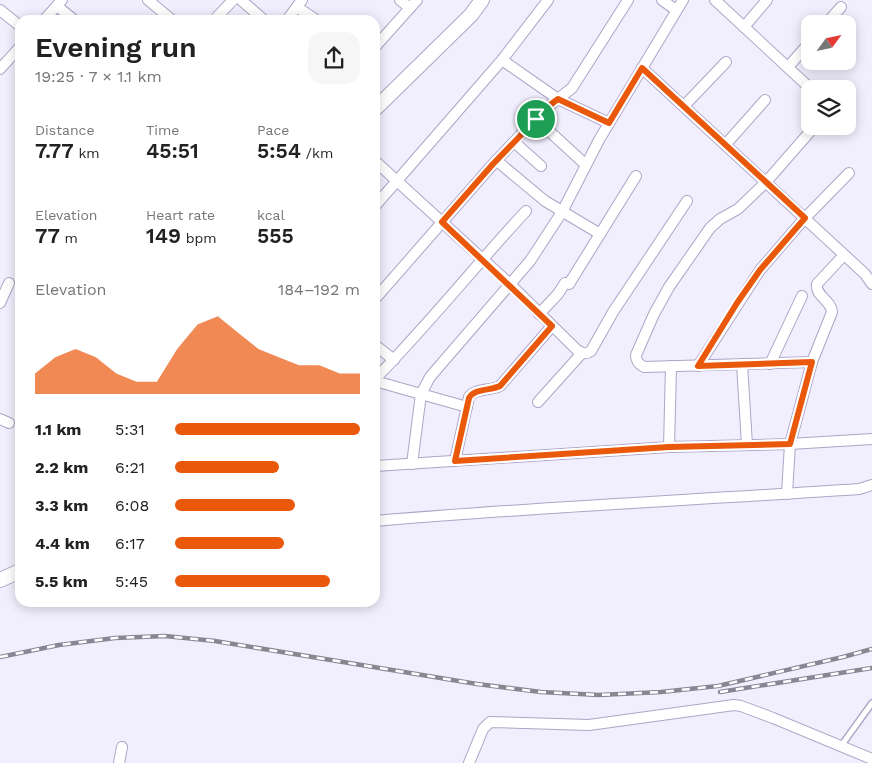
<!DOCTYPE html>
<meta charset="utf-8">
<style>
body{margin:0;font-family:"Work Sans",sans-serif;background:#f6f6f6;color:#222;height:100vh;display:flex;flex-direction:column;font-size:19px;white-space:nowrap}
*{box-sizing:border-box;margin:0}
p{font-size:16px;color:#767676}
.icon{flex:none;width:28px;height:28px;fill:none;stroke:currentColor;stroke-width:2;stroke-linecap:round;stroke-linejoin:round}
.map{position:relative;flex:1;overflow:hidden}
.side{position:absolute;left:15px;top:15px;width:365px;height:592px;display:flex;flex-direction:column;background:#fff;border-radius:15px;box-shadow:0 2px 12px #0003}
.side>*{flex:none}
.needle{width:32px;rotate:57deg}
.controls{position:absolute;left:801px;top:15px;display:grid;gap:10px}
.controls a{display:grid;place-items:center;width:55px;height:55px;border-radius:10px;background:#fff;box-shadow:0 2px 12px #0003;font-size:25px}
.pin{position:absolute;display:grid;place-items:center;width:42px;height:42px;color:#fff;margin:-21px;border:2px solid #fff;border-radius:50%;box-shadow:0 1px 5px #0007}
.round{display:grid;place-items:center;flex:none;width:52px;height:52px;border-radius:15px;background:#f6f6f6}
.headline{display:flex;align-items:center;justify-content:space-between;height:85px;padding:0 20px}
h1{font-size:28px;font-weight:600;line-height:38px}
.metrics{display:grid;grid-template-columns:repeat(3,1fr);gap:8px;height:85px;padding:5px 20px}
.metrics div{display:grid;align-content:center}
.metrics b{font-size:21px;font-weight:600}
.metrics small{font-size:14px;font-weight:400}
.metrics p{font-size:14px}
.chart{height:140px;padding:10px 20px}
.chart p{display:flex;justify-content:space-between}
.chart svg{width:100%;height:90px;margin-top:5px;fill:#ea580c;opacity:.7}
ul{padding:0 20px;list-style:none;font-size:16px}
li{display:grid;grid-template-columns:80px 60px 1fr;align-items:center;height:38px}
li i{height:12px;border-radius:6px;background:#ea580c}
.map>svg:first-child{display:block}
</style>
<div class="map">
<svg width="872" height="763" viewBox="0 0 872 763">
<rect width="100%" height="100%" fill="#f1eefd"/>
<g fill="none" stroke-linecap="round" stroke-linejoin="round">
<defs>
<path id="lane" d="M841,746l31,-43"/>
<g id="street">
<path d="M148,0l24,20"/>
<path d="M241,0l23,20"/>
<path d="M400,0l10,8"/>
<path d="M662,0l14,10"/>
<path d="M715,0l96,89"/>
<path d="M57,6l17,14"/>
<path d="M297,7l19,13"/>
<path d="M0,10l20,16"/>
<path d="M217,17l16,-17"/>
<path d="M44,20l18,-20"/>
<path d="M287,20l15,-20"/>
<path d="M826,24l15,-17"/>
<path d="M744,27l23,-27"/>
<path d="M375,47l42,-47"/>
<path d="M502,60l56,39 51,24"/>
<path d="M788,67l22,-25"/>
<path d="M642,68l223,206 7,10"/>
<path d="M0,69l20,-22"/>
<path d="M684,106l42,-44"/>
<path d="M536,119l50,46"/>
<path d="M514,142l27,24"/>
<path d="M726,144l39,-44"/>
<path d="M375,161l135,123 67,66c5,3 8,5 14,1l22,-39 74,-111"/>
<path d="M497,161l48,40 55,33"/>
<path d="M375,206l127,-146 46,-60"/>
<path d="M569,284l67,-108"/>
<path d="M375,299l118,-135 51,-54 28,-22 56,-88"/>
<path d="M0,303l9,-20"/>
<path d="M539,314l19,-20 7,-11"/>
<path d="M375,345l19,15"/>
<path d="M812,362l-168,5c-6,-3 -8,-6 -8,-12l18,-41 15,-27 41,-59 10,-9 18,-10 28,-27 49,-56"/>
<path d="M742,364l5,81"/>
<path d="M770,364l32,-68"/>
<path d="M698,366l62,-96 45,-52 44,-45"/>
<path d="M375,379c53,-54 100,-113 151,-168"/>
<path d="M375,381l92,26"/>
<path d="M538,402l44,-49"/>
<path d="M0,419l9,4"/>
<path d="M669,447l2,-81"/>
<path d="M455,461l14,-64c6,-9 21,-6 31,-11l52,-60"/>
<path d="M412,464l9,-70 9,-17 100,-116 32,-49 37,-72 84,-140"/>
<path d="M375,466l294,-19 121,-3 82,-5"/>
<path d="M787,494l3,-50 22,-82 20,-50c-1,-12 -17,-16 -15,-28l27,-29"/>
<path d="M375,521c161,-14 323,-21 484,-32l13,-4"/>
<path d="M119,763l3,-16"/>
<path d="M469,763l14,-34 7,-7 99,3 145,-20 7,1 32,12 99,41"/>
</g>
<g id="secondary">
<path d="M375,109l96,-94 11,-15"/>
<path d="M0,580l20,-9"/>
</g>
</defs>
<!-- lane casing -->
<use href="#lane" stroke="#ada5c7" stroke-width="8"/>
<!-- street casing -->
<use href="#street" stroke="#ada5c7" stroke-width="12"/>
<!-- secondary casing -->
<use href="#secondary" stroke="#ada5c7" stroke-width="16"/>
<!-- lane -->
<use href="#lane" stroke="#fff" stroke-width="5"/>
<!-- street -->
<use href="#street" stroke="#fff" stroke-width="10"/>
<!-- secondary -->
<use href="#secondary" stroke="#fff" stroke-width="14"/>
<defs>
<g id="rail">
<path d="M0,657l59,-12 56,-7 50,-2 50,5 262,43 64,8 58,3 62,-3 57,-6 125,-29 29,-8"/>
<path d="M720,692l152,-24"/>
</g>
</defs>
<!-- rail casing -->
<use href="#rail" stroke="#898694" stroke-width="4.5"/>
<!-- rail -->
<use href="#rail" stroke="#fff" stroke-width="2.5" stroke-dasharray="8" stroke-linecap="butt"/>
</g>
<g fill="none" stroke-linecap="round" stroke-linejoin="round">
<defs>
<path id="route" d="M642,68l163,150 -45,52 -23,33 -39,63 114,-4 -22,82 -121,3 -214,14 14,-63c6,-10 21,-7 31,-12l52,-60 -110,-104 51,-58 57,-59 8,-6 51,24z"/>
</defs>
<!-- route casing -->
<use href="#route" stroke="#fff" stroke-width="10"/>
<!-- route -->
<use href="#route" stroke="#ea580c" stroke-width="6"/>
</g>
</svg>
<div class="controls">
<a><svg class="needle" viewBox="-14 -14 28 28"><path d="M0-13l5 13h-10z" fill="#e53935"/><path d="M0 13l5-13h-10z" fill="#767676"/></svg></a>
<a><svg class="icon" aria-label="layers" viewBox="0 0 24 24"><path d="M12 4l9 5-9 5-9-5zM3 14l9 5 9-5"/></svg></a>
</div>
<div class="pin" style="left:536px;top:119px;background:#1e9e55"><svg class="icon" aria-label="arrive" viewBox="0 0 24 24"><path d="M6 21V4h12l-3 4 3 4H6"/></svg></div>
<section class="side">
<div class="headline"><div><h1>Evening run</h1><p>19:25 · 7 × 1.1 km</p></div><a class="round"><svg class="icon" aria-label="share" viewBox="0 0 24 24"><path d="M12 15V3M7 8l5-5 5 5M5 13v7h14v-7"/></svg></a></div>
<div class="metrics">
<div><p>Distance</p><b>7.77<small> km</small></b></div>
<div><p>Time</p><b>45:51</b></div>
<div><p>Pace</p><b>5:54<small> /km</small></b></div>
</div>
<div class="metrics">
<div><p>Elevation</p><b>77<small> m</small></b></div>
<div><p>Heart rate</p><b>149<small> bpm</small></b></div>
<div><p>kcal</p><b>555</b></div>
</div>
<div class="chart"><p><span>Elevation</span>184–192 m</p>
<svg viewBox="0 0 160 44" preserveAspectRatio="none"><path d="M0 44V34L10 26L20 22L30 26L40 34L50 38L60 38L70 22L80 10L90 6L100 14L110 22L120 26L130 30L140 30L150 34L160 34V44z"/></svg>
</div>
<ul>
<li><b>1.1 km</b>5:31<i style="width:100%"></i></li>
<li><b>2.2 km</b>6:21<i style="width:56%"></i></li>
<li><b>3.3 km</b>6:08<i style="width:65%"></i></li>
<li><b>4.4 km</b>6:17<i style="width:59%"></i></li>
<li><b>5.5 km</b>5:45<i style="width:84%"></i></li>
</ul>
</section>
</div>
